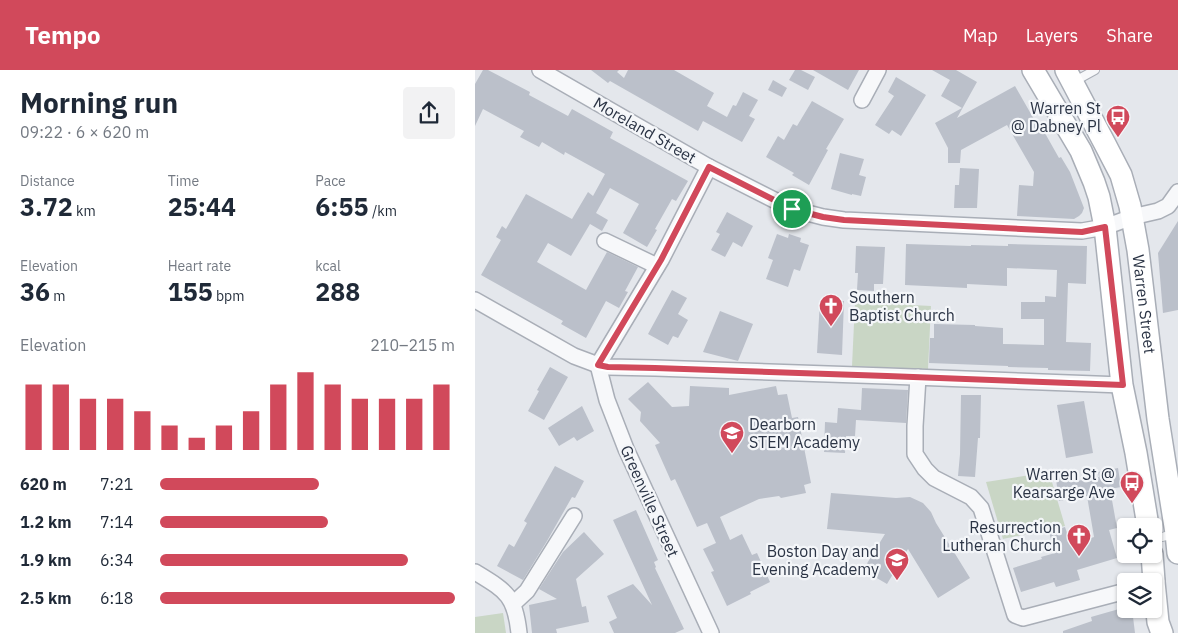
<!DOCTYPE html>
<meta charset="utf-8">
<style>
body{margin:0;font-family:"IBM Plex Sans",sans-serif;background:#f2f2f3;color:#1f2937;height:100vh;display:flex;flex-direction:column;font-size:19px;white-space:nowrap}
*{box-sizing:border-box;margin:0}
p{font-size:16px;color:#747a83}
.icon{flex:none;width:28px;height:28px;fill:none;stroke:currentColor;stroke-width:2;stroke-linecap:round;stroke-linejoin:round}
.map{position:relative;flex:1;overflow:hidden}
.details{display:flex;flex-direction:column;background:#fff;width:475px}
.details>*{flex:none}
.buttons{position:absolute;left:642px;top:448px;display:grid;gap:10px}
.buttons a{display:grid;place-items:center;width:45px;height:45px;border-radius:5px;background:#fff;box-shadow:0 1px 4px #0004;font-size:25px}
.pin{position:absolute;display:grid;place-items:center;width:42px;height:42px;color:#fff;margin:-21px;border:2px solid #fff;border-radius:50%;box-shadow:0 1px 5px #0007}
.round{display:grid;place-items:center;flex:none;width:52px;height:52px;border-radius:5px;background:#f2f2f3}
.headline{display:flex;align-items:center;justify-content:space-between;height:85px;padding:0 20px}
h1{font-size:28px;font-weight:800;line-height:38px}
.metrics{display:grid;grid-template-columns:repeat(3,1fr);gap:8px;height:85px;padding:5px 20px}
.metrics div{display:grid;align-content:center}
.metrics b{font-size:25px;font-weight:800}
.metrics small{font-size:14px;font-weight:400}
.metrics p{font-size:14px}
.chart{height:140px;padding:10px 20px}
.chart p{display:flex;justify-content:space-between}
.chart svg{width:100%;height:90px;margin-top:5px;stroke:#d1495b;stroke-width:6}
ul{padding:0 20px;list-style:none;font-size:16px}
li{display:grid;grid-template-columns:80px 60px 1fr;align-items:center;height:38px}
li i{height:12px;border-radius:6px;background:#d1495b}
header{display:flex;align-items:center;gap:30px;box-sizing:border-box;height:70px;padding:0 25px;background:#d1495b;color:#fff}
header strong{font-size:24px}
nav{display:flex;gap:28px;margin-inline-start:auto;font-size:18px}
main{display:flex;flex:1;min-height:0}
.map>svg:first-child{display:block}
</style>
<header>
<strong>Tempo</strong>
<nav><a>Map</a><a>Layers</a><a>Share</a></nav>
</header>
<main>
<section class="details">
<div class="headline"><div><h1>Morning run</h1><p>09:22 · 6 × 620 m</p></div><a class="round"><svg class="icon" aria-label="share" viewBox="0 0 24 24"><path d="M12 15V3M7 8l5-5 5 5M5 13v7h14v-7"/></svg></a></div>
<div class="metrics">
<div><p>Distance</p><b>3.72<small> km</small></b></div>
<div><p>Time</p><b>25:44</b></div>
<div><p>Pace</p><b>6:55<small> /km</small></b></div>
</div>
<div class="metrics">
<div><p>Elevation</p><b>36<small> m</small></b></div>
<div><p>Heart rate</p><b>155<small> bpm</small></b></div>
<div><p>kcal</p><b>288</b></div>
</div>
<div class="chart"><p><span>Elevation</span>210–215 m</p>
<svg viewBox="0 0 160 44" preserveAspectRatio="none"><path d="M5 44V12M15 44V12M25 44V19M35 44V19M45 44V25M55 44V32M65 44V38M75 44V32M85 44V25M95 44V12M105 44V6M115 44V12M125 44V19M135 44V19M145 44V19M155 44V12"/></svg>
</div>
<ul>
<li><b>620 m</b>7:21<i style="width:54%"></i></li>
<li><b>1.2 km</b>7:14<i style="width:57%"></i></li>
<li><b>1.9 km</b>6:34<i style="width:84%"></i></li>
<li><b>2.5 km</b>6:18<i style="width:100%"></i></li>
</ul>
</section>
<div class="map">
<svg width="703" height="563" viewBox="0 0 703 563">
<rect width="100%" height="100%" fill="#e4e7ec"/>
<!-- green -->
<g fill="#c9d6c5">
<path d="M380,232l76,4 -3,63 -76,-3z"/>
<path d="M574,402l16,54 -62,13 -17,-57z"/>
<path d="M28,543l3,20h-31v-16z"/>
</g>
<!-- building -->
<g fill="#bbc0ca">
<path d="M8,0h5l42,22 -1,3 39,21 4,-7 41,23 -3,6 78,43 -12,20 -4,-2 -17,30 2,1 -10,17 -24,-14 16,-29 -29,-16 -14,25 12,7 -6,11 -12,-7 -19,32 -23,-13 -11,19 49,28 21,-38 31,15 -13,24 3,1 -9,16 -13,-7 -20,37 -25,-14 2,-3 -82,-46 20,-35 -5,-3 6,-11 4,3 20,-35 46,25 16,-27 5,4 12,-22 -40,-22 -1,3 -22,-13 -3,5 -19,-10 4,-6 -41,-22 -8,17v-42z"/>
<path d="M116,0h28l-2,2 7,6 4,-8h46l40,23 -7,13 20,11 6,-12 3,1 7,-14 15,8 -9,16 6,3 -13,23 -39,-21 -5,10 -88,-50 -2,2z"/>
<path d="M320,0h6l14,7 -7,13 -19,-10z"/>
<path d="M338,0h46l-11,20z"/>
<path d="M457,0h24l21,12 -20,36 58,-32 20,35 2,-2 22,39 2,-1 9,15 14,36 -2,5 -3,3 -5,3 -57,-3 2,-31 14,1 1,-14 -27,-47 -46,25 -1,13h-12v-15l-13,-25 27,-15 -21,-12 9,-16z"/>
<path d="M421,7l30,18 -25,41 -9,-6 -3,4 -14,-9 19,-29 -6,-4z"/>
<path d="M298,10l14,8 -5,9 -14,-7z"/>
<path d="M337,31l32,18 -18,30 2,1 -19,35 -17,-10 2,-2 -28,-16 12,-21 6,4 9,-16 4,2z"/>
<path d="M365,83l24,6 -5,16 7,2 -5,19 -9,-2v1l-21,-6z"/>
<path d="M485,98l19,1 -2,39h-23l1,-23h4z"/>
<path d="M252,142l26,14 -11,21 -9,-5 -8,15 -14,-7 9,-16 -4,-2z"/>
<path d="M703,151v89l-15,3 -5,-60z"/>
<path d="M302,164l11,4 1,-4 12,4 -1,4 9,3 -9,26 -6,-2 -6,18 -22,-8 7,-19 -5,-2z"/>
<path d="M431,174l65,2v-1l37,1v-2l79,2 -1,38 -18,-1 -2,59 25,1 -1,28 -42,-1v-2l-40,-1v-1l-79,-3 1,-25h4v-14l41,1v1l28,2v16l41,1v-26h-23v-17h24v-6l11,1 1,-27 -50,-2v18l-40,-2v4l-62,-3z"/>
<path d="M381,176l29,1 -2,37h-9v7l-17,-1 1,-17h-3z"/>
<path d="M197,220l15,8 -9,16 10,6 -10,18 -5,-2 -5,9 -20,-11z"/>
<path d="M345,230l24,1 -2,54 -25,-2z"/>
<path d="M245,241l33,13 -15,37 -35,-9z"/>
<path d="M75,297l18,10 -24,43 -16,-9 11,-20 -2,-1z"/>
<path d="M173,312l24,25 17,-1 1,-20 39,2v7l47,-9 2,9 9,-1 5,24 6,-1 13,66 -7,2 2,8 -25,5 -2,-2 -20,3 -39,18 10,23 12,-6 10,21 5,-2 13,29 -20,10 1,2 -24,12 -16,-34 3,-1 -11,-22 13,-6 -9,-20 -10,4 -22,-48 -4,2 -16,-36 5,-2 -20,-22 1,-9 -13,-13z"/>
<path d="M387,318l46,2 -2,33 -50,-3 -1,16h-9l-1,17 -21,-1 1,-30 12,1 1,-15 23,2z"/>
<path d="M486,325h20l-1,43h-2l-3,39 -17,-1 2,-22z"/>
<path d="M609,331l9,52 -27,5 -9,-53z"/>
<path d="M107,336l12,25 -17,10 -3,-4 -15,9 -11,-18z"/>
<path d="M80,396l29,15 -9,17 -3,-1 -25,44 -24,39 -26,-14 12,-22 5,3 13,-24 -3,-2z"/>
<path d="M643,398l3,19 -11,2 7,39 -8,2 8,28 -40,12 3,10 -24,7 -2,-5 -33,10 -8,-24 29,-9 -1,-2 14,-4 -6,-21 16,-5 6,18 23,-8 -7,-41 -28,5 -4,-29 14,-2 2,12 28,-5 -1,-5z"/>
<path d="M356,423l65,5 14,-1 13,6 8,9 5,11 34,55 -32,20 -30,-49 -21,35 -24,-14 22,-36 -58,-5z"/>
<path d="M161,440l22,50 -4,2 2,5 -1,1 29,61 -9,4h-61l-5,-11 8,-4 -10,-22 26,-12 19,21 -39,-85z"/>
<path d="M109,462l20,22 -28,25 6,28 4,-1 3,16 -33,7 1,4h-25l-3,-28 28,-6 -18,-10 24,-37z"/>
<path d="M651,537v2h6l3,24h-72v-2l29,-10 -1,-4z"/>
</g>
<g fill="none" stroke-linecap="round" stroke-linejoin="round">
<defs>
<g id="service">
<path d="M600,11l20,-11"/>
<path d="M679,469l20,-5"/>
</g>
<g id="minor">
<path d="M65,0l169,97 83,42 31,8 21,3 238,11 23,-4 27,-10 26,-6 10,-5 10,-14"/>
<path d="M387,30l16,-30"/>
<path d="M234,97l-48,93 -63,105 9,35 19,49 85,184"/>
<path d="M130,171l52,25"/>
<path d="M0,230l99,56 24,9 10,2 47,1 232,8 235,9"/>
<path d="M443,307l-3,49v28l10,15 9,9 37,19 10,11 34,107 8,3 103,-27"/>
<path d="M0,502c31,19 40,23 44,61"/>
<path d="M38,534l14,-13 47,-75"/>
</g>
<g id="secondary">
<path d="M558,0l48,81 13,31 5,15 6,30 17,158 14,68 12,73"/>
<path id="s1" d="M591,0l40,76 15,29 9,31 8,44 20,169 18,114 2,20"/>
<path d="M677,484l2,27"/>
<path d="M679,512l4,40 4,11"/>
</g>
</defs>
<!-- service casing -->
<use href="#service" stroke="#a9aeb7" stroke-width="10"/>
<!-- minor casing -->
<use href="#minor" stroke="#a9aeb7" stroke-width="18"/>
<!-- secondary casing -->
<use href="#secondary" stroke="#a9aeb7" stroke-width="24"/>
<!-- service -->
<use href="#service" stroke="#f7f8fa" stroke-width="8"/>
<!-- minor -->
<use href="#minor" stroke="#f7f8fa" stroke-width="15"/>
<!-- secondary -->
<use href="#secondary" stroke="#fff" stroke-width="21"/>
</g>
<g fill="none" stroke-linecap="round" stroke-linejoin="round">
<defs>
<path id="route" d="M234,97l83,42 31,8 21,3 238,12 23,-5 18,158 -236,-9 -232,-8 -47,-1 -10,-2 63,-105z"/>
</defs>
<!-- route casing -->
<use href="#route" stroke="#fff" stroke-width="10"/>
<!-- route -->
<use href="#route" stroke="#d1495b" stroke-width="6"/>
</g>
<!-- icons -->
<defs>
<symbol id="bus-pin" viewBox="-11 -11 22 30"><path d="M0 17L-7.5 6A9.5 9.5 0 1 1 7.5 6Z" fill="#d1495b" stroke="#f4f6f9"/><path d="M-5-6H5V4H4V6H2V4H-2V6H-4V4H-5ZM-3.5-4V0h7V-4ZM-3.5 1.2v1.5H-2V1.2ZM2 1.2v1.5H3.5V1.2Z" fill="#fff"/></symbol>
<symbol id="church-pin" viewBox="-11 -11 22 30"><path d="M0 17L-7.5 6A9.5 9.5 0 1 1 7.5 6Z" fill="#d1495b" stroke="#f4f6f9"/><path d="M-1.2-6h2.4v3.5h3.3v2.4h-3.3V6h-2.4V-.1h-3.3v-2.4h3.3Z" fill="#fff"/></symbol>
<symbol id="school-pin" viewBox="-11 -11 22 30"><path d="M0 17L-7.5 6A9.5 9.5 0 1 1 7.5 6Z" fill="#d1495b" stroke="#f4f6f9"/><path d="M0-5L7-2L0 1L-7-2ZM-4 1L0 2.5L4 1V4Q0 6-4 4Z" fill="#fff"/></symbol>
</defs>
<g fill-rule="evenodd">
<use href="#bus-pin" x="629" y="33" width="28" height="38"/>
<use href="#church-pin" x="342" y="222" width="28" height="38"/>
<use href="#school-pin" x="243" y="349" width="28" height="38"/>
<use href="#bus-pin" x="643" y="399" width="28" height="38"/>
<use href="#church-pin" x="590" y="452" width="28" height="38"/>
<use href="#school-pin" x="408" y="476" width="28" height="38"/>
</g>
<g text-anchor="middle" stroke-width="4.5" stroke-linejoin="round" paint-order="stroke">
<!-- poi labels -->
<g font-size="16" fill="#2b3445" stroke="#f4f6f9" text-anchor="end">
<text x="626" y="44">Warren St<tspan x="626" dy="18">@ Dabney Pl</tspan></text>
<text x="374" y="233" text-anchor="start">Southern<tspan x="374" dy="18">Baptist Church</tspan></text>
<text x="274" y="360" text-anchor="start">Dearborn<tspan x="274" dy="18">STEM Academy</tspan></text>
<text x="640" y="410">Warren St @<tspan x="640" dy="18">Kearsarge Ave</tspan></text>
<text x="586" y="463">Resurrection<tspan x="586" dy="18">Lutheran Church</tspan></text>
<text x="404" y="487">Boston Day and<tspan x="404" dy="18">Evening Academy</tspan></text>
</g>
<!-- street labels -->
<g font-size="16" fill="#2b3445" stroke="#f4f6f9">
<text transform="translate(170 60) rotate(30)" y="6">Moreland Street</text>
<text dy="6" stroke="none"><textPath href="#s1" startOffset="250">Warren Street</textPath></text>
<text transform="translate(175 431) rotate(66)" y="6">Greenville Street</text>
</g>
</g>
</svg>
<div class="buttons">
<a><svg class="icon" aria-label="locate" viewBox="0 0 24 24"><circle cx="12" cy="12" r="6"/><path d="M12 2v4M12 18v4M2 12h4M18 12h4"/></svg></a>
<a><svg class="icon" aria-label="layers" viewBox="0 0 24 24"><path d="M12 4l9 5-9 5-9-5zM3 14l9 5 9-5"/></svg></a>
</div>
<div class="pin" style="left:317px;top:139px;background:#1e9e55"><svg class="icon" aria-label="arrive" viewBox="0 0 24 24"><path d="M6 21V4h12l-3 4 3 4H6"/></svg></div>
</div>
</main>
